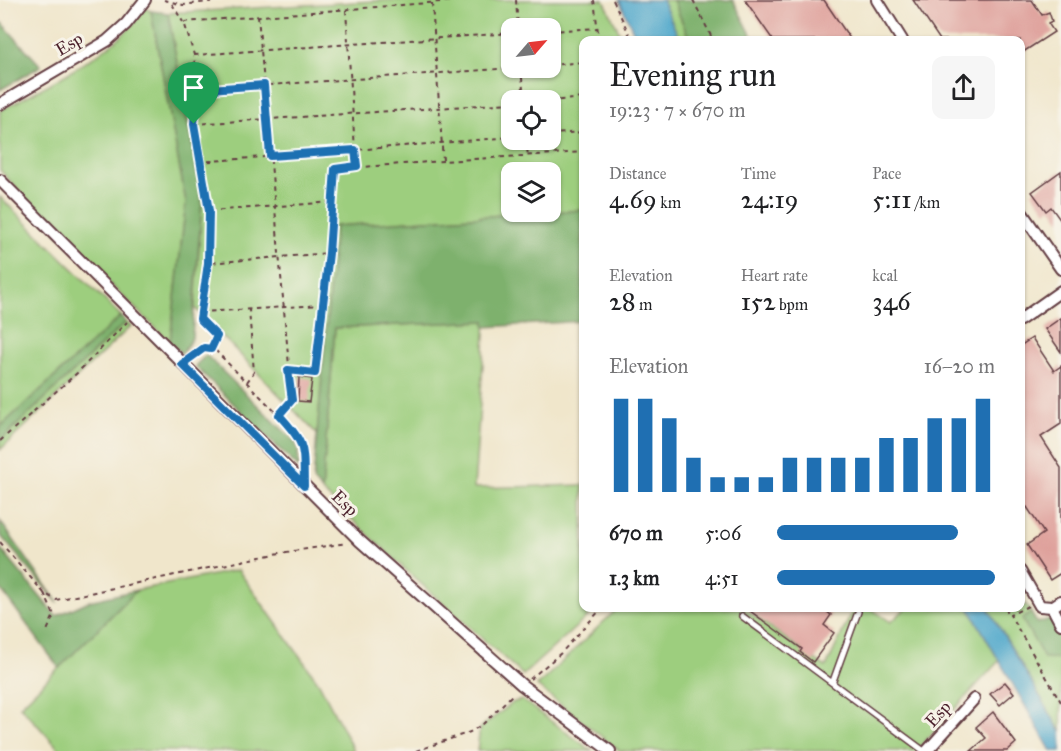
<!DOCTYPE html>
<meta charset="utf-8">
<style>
body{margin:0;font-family:"IM FELL Great Primer",serif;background:#f6f6f6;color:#202124;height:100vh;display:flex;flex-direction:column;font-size:22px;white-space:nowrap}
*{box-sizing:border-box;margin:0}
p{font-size:20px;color:#757577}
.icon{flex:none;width:33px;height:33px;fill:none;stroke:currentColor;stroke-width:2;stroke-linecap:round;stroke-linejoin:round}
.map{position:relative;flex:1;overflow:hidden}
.side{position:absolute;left:579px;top:36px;width:446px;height:576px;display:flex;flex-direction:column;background:#fff;border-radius:12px;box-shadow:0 2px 4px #0004}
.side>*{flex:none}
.needle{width:39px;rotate:62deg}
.fabs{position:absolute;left:501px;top:18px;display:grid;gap:12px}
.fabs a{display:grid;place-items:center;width:60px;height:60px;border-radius:12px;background:#fff;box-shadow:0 2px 4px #0004;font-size:30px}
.pin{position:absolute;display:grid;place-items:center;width:51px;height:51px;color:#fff;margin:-62px -26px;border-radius:50% 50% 50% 0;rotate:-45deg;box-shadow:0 0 6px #0007}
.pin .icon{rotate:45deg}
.round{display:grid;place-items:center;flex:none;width:63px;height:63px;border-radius:12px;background:#f6f6f6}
.summary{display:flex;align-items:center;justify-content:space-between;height:102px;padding:0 30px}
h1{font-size:33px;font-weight:600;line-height:45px}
.figures{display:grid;grid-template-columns:repeat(3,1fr);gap:9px;height:102px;padding:6px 30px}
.figures div{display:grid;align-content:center}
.figures b{font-size:26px;font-weight:600}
.figures small{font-size:16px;font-weight:400}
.figures p{font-size:16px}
.chart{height:168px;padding:12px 30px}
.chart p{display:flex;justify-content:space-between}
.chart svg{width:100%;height:108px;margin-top:6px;stroke:#1f6fb2;stroke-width:6}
ul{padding:0 30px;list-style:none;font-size:20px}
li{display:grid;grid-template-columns:96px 72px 1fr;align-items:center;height:45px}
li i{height:15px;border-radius:8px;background:#1f6fb2}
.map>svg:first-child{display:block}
</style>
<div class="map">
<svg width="1061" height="751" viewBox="0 0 1061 751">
<rect width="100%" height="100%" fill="#f7f3e8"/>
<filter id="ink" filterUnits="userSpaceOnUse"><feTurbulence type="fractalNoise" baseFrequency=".0167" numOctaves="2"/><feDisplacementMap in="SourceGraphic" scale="12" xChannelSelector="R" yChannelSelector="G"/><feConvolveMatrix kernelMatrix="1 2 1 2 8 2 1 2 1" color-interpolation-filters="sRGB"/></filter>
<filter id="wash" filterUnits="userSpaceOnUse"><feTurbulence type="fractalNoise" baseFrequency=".008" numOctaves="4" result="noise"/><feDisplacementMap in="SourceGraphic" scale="24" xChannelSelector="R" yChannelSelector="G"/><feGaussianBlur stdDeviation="1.35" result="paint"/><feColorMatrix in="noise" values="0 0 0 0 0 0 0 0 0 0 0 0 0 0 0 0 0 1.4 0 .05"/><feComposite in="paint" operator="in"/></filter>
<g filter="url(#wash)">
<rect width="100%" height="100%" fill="#f0e6cb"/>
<!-- green -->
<g fill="#9dce7e" stroke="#747654" stroke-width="1.5" fill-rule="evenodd">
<path d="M392,0h212l19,40h-39l-1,170 -248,16 -18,208 -122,-126 7,-107 -34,-188zM512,28h38v40h-38zM512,100h38v40h-38zM512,172h38v40h-38z"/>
<path d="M662,0h11l17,40h-10z"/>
<path d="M145,8l6,3 35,191 -16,140 -112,-108 -58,-64v-59c39,-22 124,-63 145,-103z"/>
<path d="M0,197l121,119 -121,111z"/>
<path d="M486,321l-12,167 109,-3 1,123h13l-74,67 -115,-103 -86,-81 13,-163z"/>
<path d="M126,322l5,4 -131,124v-9z"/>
<path d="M238,570l81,113 35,68h-293l-41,-45 117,-116z"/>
<path d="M1026,604l5,9 -9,6 39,40v73l-73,-124h25l2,2z"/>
<path d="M618,608h125l83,59 28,-59h16l21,14 15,-14h63l30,53 -83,90h-296l-83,-65z"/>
<path d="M522,700l70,51h-115l3,-23 34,-26z"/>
</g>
<!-- forest -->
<g fill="#7eb16d" stroke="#64684c" stroke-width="1.5">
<path d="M673,0h60l21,40h-64z"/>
<path d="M151,11l17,2 34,188 -10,137 -10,16 -12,-12 16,-140z"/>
<path d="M0,21l41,45 -41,24z"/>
<path d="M583,210v111l-98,6v-6l-150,7 -13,163 -9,-10 22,-255z"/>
<path d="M121,316l5,6 -126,119v-14z"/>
<path d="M206,355l88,86 4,8 1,19 -104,-102z"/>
<path d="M0,521l58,82 -58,-68z"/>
<path d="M0,548l56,68 33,-15 48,-11 -78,78 -59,-80z"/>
<path d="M1031,613l6,10 16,-5 8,14v27l-17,-1 -22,-39z"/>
</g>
<!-- water -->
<g fill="#4ca6ca" stroke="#4b627a" stroke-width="1.5">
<path d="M619,0h43l18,40h-43z"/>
<path d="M969,608h19l73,124v19h-10z"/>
</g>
<g id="blocks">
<!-- building -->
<g fill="#de9e99">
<path d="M745,0h79l27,40h-78z"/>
<path d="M913,0h119l10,15 7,-3 3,9 -4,2 6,9 -34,22v-14h-80z"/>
<path d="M1061,171v50l-10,-14 -5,4 -14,-19z"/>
<path d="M1061,318v34l-16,-23z"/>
<path d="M1032,338l22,33 7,-5v58l-20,13 20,31v105l-11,7 -23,-35 17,-12 -17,-26 -7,5v-166z"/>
<path d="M299,377l13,2 -3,23 -11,-1z"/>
<path d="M746,608h76l9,7 -7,10 10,8 -21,29 -13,-10 2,-3z"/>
<path d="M1005,682l9,11 -14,12 -10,-11z"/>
<path d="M993,712l23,31 -9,8h-36l15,-13 -10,-11z"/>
</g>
</g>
</g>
<g filter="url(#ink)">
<use href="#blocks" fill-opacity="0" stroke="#633d43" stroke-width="1.5"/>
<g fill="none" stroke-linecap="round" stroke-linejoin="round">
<defs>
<g id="service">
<path d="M742,616l182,135"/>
<path d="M833,681l25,-69"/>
</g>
<g id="minor">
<path d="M877,0l25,40"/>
<path d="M0,104l107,-63 19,-17 19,-24"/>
<path d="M0,180l360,361 162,144 88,66"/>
<path d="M1020,210l41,59"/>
<path d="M1020,320l41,-29"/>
<path d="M1020,571l20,35 12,1 9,-6"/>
<path d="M1052,607l9,17"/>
<path d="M927,751l47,-52"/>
</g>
</defs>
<!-- service casing -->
<use href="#service" stroke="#633d43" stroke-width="8"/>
<!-- minor casing -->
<use href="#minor" stroke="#633d43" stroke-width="14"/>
<!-- path -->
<g stroke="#633d43" stroke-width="2" stroke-dasharray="4.5 4.5" stroke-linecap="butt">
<path d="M164,0l19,5 41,-5"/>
<path d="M516,0l2,28"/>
<path d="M594,0l5,40"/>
<path d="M613,0l19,40"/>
<path d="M693,0l20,40"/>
<path d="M432,3l11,158 141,-9"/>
<path d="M172,4l11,18"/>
<path d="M346,10l9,140 157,-13"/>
<path d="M258,16l34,384 -13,15"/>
<path d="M550,31l47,-3"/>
<path d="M194,55l318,-22"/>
<path d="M550,65l34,-3"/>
<path d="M521,68l3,32"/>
<path d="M197,90l316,-22"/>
<path d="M550,101l34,-3"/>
<path d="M194,124l318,-21"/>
<path d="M550,134l34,-2"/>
<path d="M526,140l2,16"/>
<path d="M443,161l-108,8 -1,33 -125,9 -15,-87 3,-34 -3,-35 -10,-33 282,-22"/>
<path d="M199,162l156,-12 2,16"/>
<path d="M208,262l1,-51"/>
<path d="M201,312l122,-7"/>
<path d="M211,349l6,-13 -17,-17 8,-56 121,-10 5,-51"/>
<path d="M191,357l13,-9 11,2 84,86 4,33"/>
<path d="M289,370l26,3 14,-120"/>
<path d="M247,382l7,-10 -5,-62"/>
<path d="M0,441l77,-68 50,-51"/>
<path d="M0,542l44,51 12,7 224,-47 67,-10"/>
<path d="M44,593l10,22 -7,16"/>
<path d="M1028,606l-18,9 51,87"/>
<path d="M1005,608l5,7"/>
<path d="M530,679l31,-26 41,-45"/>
<path d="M416,751l54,-19 13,-8 31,-31"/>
</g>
<!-- service -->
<use href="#service" stroke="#fff" stroke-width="5"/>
<!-- minor -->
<use href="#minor" stroke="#fff" stroke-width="10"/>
</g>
</g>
<g fill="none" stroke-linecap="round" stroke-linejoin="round" filter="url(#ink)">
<defs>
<path id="route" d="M264,85l6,71 85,-6 2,16 -22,3 -6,84 -14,120 -27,-3 4,30 -13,15c28,30 24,32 25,71l-122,-122 22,-16 7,1 6,-13 -17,-17 8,-56 1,-52 -15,-87 3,-34z"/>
</defs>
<!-- route casing -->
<use href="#route" stroke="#fff" stroke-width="12"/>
<!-- route -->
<use href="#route" stroke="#1f6fb2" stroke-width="8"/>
</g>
<g text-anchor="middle" stroke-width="6" stroke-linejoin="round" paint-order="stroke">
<!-- street labels -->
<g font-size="18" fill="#4a1f2b" stroke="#f7f3e8">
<text transform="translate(69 44) rotate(-31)" y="6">Esp</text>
<text transform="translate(345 503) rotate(44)" y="6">Esp</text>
<text transform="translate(938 714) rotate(-48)" y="6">Esp</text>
</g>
</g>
</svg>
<div class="fabs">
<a><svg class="needle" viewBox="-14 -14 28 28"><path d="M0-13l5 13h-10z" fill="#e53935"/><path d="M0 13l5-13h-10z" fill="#757577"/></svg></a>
<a><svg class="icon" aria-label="locate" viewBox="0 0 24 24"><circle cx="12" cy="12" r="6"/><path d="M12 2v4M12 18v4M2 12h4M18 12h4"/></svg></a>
<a><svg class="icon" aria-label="layers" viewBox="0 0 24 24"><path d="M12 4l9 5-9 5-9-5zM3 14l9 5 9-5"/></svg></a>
</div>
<div class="pin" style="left:194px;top:124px;background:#1e9e55"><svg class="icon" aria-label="arrive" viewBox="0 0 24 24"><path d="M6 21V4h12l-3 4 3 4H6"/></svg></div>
<section class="side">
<div class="summary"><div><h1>Evening run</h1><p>19:23 · 7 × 670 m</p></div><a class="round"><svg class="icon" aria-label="share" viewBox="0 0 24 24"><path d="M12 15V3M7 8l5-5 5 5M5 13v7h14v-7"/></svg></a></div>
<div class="figures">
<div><p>Distance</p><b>4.69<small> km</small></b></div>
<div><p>Time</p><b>24:19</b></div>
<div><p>Pace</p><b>5:11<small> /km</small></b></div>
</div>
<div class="figures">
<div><p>Elevation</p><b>28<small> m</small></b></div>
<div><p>Heart rate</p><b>152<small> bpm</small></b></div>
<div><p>kcal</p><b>346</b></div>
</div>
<div class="chart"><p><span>Elevation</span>16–20 m</p>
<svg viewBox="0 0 160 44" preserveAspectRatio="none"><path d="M5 44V6M15 44V6M25 44V14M35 44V30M45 44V38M55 44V38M65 44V38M75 44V30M85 44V30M95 44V30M105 44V30M115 44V22M125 44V22M135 44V14M145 44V14M155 44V6"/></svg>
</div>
<ul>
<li><b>670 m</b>5:06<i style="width:83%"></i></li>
<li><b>1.3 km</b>4:51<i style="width:100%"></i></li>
</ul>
</section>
</div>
